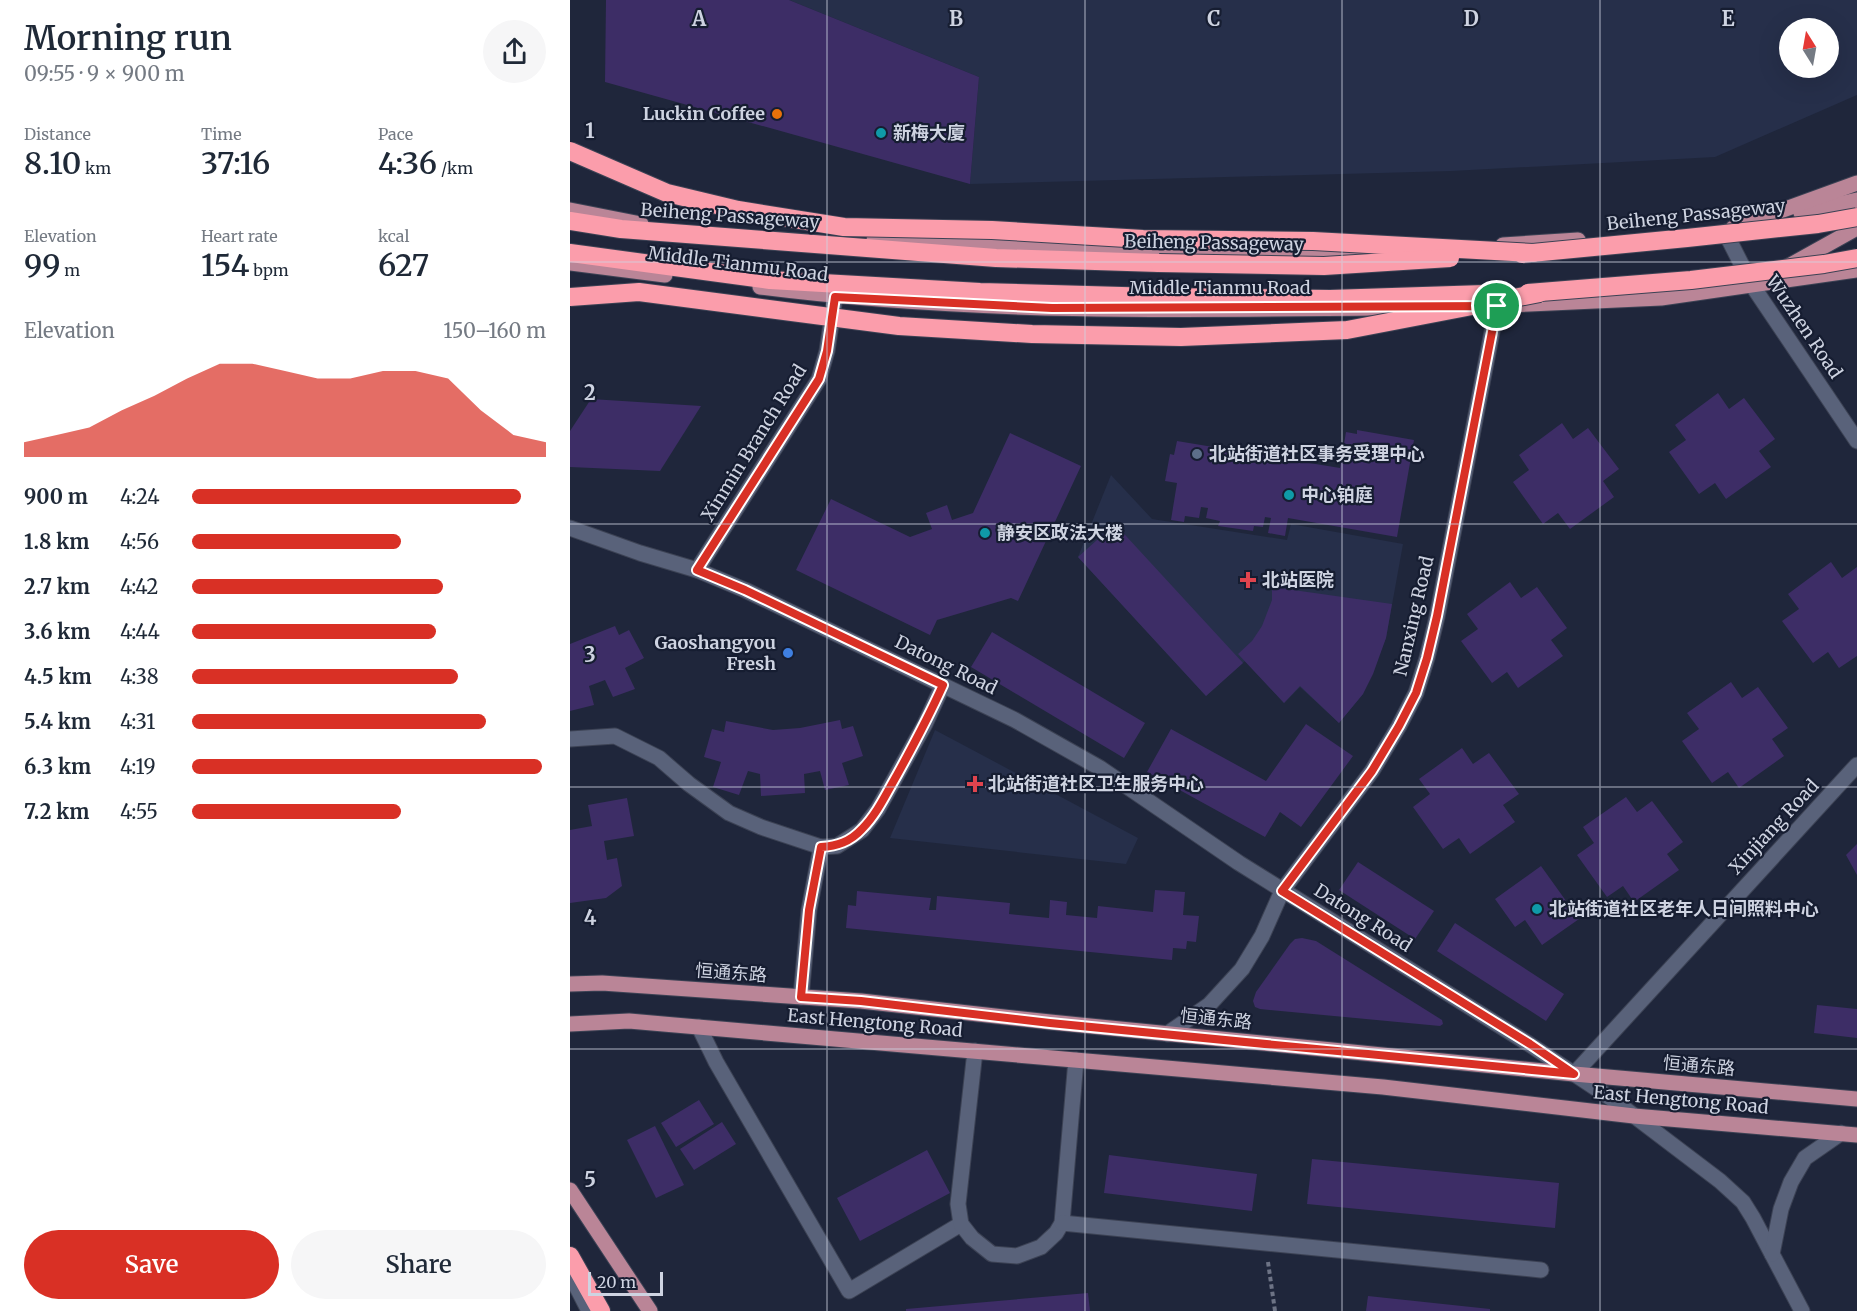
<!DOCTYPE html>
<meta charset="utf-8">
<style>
body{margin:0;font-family:Merriweather,"Noto Sans SC",serif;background:#f6f6f7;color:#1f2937;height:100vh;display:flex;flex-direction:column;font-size:22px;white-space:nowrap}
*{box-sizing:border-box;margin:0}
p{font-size:20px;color:#747a83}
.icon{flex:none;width:33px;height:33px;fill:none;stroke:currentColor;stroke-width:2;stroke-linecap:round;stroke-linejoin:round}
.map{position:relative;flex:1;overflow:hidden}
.drawer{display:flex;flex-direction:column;background:#fff;width:570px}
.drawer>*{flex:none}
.needle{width:39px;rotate:349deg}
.tools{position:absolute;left:1209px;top:18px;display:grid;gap:12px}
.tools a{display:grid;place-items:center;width:60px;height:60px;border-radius:50%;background:#fff;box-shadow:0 6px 24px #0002;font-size:30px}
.scale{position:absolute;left:18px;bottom:15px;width:75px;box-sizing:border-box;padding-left:6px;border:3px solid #ced3e1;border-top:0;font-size:16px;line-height:21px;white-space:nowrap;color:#ced3e1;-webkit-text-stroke:4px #161d31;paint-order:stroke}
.pin{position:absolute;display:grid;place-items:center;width:51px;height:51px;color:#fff;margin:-26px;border:3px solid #fff;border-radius:50%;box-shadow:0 2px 6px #0007}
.round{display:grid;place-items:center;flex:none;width:63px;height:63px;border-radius:32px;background:#f6f6f7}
.headline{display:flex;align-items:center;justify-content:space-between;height:102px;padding:0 24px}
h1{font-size:33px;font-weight:600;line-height:45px}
.figures{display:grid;grid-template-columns:repeat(3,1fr);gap:9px;height:102px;padding:6px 24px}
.figures div{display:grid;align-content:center}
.figures b{font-size:30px;font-weight:600}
.figures small{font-size:16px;font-weight:400}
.figures p{font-size:16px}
.chart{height:168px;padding:12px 24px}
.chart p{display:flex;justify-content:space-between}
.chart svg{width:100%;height:108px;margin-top:6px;fill:#d93025;opacity:.7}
.cta{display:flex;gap:12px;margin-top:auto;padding:12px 24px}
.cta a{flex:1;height:69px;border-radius:36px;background:#d93025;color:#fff;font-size:24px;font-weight:600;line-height:69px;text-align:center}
.cta a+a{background:#f6f6f7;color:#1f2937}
ul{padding:0 24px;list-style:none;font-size:20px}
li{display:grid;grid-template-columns:96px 72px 1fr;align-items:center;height:45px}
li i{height:15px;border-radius:8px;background:#d93025}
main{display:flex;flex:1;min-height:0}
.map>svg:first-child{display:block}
</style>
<main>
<section class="drawer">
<div class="headline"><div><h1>Morning run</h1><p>09:55 · 9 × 900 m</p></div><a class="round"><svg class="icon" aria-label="share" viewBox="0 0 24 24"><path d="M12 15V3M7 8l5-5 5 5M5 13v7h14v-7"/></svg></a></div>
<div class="figures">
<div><p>Distance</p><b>8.10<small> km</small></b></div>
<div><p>Time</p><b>37:16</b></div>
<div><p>Pace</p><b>4:36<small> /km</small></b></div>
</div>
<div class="figures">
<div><p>Elevation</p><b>99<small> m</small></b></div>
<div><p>Heart rate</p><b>154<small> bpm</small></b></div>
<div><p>kcal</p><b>627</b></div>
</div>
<div class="chart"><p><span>Elevation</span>150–160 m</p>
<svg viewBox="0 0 160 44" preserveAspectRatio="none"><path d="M0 44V38L10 35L20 32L30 25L40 19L50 12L60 6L70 6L80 9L90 12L100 12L110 9L120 9L130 12L140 25L150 35L160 38V44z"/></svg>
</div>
<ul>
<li><b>900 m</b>4:24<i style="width:93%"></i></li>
<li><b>1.8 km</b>4:56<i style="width:59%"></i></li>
<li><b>2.7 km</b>4:42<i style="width:71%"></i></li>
<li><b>3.6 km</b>4:44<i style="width:69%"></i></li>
<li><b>4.5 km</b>4:38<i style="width:75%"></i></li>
<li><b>5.4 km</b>4:31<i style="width:83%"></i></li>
<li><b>6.3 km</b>4:19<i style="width:99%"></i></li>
<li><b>7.2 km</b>4:55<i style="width:59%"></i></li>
</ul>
<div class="cta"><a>Save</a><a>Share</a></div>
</section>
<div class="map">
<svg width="1287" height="1311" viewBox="0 0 1287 1311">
<rect width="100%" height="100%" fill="#1f263b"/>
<!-- built -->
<g fill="#262f4a" fill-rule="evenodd">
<path d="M219,0h1068v95l-142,62 -264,14 -481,13 9,-107zM1220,28h38v40h-38z"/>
<path d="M541,475l41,44 135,21 4,-16 112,20 -17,94 -23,56 -24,29 -39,-36 -16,16 -39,-42 -39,35 -128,-139z"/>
<path d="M365,730l203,108 -12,26 -236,-26z"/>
</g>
<!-- building -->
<g fill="#3d2d66">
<path d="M36,0h183l190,77 -9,107 -365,-102z"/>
<path d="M1148,393l11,16 15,-11 31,41 -16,12 12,16 -45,32 -11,-16 -16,11 -30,-42 17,-12 -11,-15z"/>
<path d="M21,399l110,7 -41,65 -90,-4v-36z"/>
<path d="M992,423l11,16 15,-11 31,41 -16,12 11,16 -44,32 -12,-16 -15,11 -30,-42 16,-12 -10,-15z"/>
<path d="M787,430l57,10 -17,97 -109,-19 -3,18 -17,-3 3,-15 -6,-1 -2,10 -9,-1 -1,5 -35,-5 2,-5 -14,-3 2,-10 -7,-1 -2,11 -14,-2 -1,6 -13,-2 6,-37 -12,-2 5,-27 4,1 3,-14 163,27 6,-36 11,2z"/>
<path d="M440,433l71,33 -63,135 -7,-3 -74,22 -7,15 -134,-65 35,-71 79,38 22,-8 -6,-16 21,-8 5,15 21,-7z"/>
<path d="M545,524l128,139 -37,33 -128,-139z"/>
<path d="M1261,562l11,16 15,-11v89l-18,12 -11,-16 -15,11 -31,-42 17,-12 -11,-15z"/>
<path d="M940,582l11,16 16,-11 30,41 -16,12 12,16 -45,32 -11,-16 -15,11 -31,-42 17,-12 -11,-15z"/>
<path d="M702,587l120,17 -6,34 -13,36 -10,20 -24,29 -39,-37 -16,17 -46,-49 14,-13 10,-15 10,-26z"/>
<path d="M45,626l4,9 10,-5 15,28 -19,10 10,21 -22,8 -8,-17 -16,6 5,19 -24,6v-67z"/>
<path d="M422,632l153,91 -21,35 -153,-91z"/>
<path d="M1161,682l11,16 16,-11 30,41 -16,11 12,17 -45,32 -11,-16 -16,11 -30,-42 17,-12 -12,-16z"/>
<path d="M270,720l2,9 11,-3 10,30 -21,7 7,22 -24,5 -5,-19 -16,3 1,19 -44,3 -1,-22 -12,-3 -9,24 -26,-8 8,-25 -17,-5 8,-28 12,3 2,-11 47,9 27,-2z"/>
<path d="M736,724l47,32 -52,71 -21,-15 -15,25 -118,-65 24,-43 95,52z"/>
<path d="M892,748l11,16 16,-11 30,41 -16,11 12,17 -45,32 -11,-16 -16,11 -30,-42 17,-13 -11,-15z"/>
<path d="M1056,797l11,15 15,-11 31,41 -16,12 12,16 -45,32 -11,-16 -16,11 -30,-42 17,-12 -11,-16z"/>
<path d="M57,798l7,38 -30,5 3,19 10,-2 5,28 -16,12 -36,5v-73l22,-4 -4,-21z"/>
<path d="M1287,844v31l-11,-20z"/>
<path d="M788,862l76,49 -19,28 -76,-49z"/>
<path d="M971,866l38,53 -37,26 -17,-25 -10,7 -20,-28z"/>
<path d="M585,890l30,2 -2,23 16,1 -3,26 -9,-1 -1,8 -13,-1 -1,12 -326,-32 2,-23 8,1 1,-15 74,7 -2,12h7l1,-14 73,7 -1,11 40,4 1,-18 17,2 -1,13 31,3 1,-12 55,6z"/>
<path d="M885,923l109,71 -18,27 -109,-70z"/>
<path d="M732,938l14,3 126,79 1,4 -3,2 -180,-17 -5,-2 -2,-6 3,-9 34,-48 5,-5z"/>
<path d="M1247,1005l40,4v29l-43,-5z"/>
<path d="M129,1100l15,24 -38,23 -15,-24z"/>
<path d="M152,1122l14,22 -42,26 -14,-21z"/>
<path d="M85,1126l29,59 -28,13 -29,-58z"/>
<path d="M357,1150l23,43 -90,48 -23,-43z"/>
<path d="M539,1155l148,19 -5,37 -148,-18z"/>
<path d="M742,1159l247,24 -4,45 -248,-24z"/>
<path d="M518,1293l2,18h-184v-2z"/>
<path d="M798,1296l122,13v2h-124z"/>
</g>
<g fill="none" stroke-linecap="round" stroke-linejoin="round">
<defs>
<g id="minor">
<path d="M1155,232l27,53 105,156"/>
<path d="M0,528l70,25 57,17 48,20 270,130 85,48 139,95 290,181 83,55 108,82 23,21 10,16 49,93"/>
<path d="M127,570l122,-191 8,-28 8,-54"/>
<path d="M0,739l45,-3 44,22 30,26 40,29 32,14 60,20 16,-1 25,-16 16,-21 47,-85 18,-39"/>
<path d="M231,997l8,-87 12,-63"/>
<path d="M129,1027l17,35 133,229 112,-67"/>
<path d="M597,1034l42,-29 33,-36 20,-33 20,-45 90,-120 27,-45 17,-33 11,-35 10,-41 60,-311"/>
<path d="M405,1051l-17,153 3,20 11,14 20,16 25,2 24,-9 15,-14 6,-10 14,-163"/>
<path d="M1004,1074l283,-309"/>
<path d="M492,1223l479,47"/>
<path d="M1202,1254l9,-45 10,-27 14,-24 36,-25"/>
<path d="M0,1274l19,37"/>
</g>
<g id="major">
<path d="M0,210l71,14"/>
<path d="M1231,213l56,-13"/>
<path d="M1163,228l124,-45"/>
<path d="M304,240l363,13 114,1 35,-2"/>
<path d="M933,245l75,-5"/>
<path d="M0,263l95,12"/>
<path d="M1217,267l70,-39"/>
<path d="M190,287c226,29 454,23 681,20"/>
<path d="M939,305l152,-7 196,-28"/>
<path d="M0,984l32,-1 259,18 189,21 524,52 283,25"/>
<path d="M0,1024l59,-3 754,66 251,29 223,19"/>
<path d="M0,1190l80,121"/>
</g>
<g id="highway">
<path d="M0,221l51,8 375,29 163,5"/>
<path d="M0,253l200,27 210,12 177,5"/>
<path d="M0,1256l31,55"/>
</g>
</defs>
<!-- minor casing -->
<use href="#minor" stroke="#3c4254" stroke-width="17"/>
<!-- major casing -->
<use href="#major" stroke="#3c4254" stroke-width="17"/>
<!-- highway casing -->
<use href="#highway" stroke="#3c4254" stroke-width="20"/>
<!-- path -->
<path stroke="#6d7385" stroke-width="4" stroke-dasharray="4.5 3" stroke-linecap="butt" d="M698,1262l7,49"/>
<!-- minor -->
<use href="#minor" stroke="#59627a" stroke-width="15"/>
<!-- major -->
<use href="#major" stroke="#ba8597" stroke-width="15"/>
<!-- highway -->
<use href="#highway" stroke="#fb9dab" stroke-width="18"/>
<defs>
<g id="highway-bridge">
<path d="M0,151l97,42 71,17 106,17 148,3 151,9 170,2 220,12"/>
<path d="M952,254l165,-16 131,-14 39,-7"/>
<path d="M589,263l165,3 126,-8"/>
<path d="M958,293l163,-13 133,-16 33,-6"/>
<path d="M0,297l69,-5 260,34 133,8 149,3 166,-7 193,-37"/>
<path d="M587,297l173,2 155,-5"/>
</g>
</defs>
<!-- highway-bridge casing -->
<use href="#highway-bridge" stroke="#3c4254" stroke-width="20" stroke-linecap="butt"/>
<!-- highway-bridge -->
<use href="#highway-bridge" stroke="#fb9dab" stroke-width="18"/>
</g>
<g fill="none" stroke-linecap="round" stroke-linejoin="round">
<defs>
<path id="route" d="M265,297l217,11 445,-2 -60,310 -10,42 -11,35 -17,33 -27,45 -90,120 248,153 44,30 -524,-51 -189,-22 -60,-4 8,-87 12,-63c16,-1 29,-5 41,-18 15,-15 24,-35 35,-54 16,-29 32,-59 46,-90l-198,-95 -48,-20 122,-191 8,-28z"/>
</defs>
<!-- route casing -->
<use href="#route" stroke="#fff" stroke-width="12"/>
<!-- route -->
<use href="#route" stroke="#d93025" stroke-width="8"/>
</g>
<!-- grid -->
<path fill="none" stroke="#ced3e1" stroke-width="1.5" stroke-opacity="0.55" d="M257,0v1311M515,0v1311M772,0v1311M1030,0v1311M0,262h1287M0,524h1287M0,787h1287M0,1049h1287"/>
<!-- markers -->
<circle fill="#e8710a" stroke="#161d31" stroke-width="2" cx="207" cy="114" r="6"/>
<g fill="#0f9aa8" stroke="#161d31" stroke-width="2">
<circle cx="311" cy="133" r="6"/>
<circle cx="719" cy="495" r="6"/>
<circle cx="415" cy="533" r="6"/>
<circle cx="967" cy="909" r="6"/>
</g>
<circle fill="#5c6f8a" stroke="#161d31" stroke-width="2" cx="627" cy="454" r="6"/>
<g fill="#e0444e" stroke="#161d31" stroke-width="2">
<path d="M675 571h6v6h6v6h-6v6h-6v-6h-6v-6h6z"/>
<path d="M402 775h6v6h6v6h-6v6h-6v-6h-6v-6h6z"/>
</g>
<circle fill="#3f7fe0" stroke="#161d31" stroke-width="2" cx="218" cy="653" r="6"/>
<g text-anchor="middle" stroke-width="4.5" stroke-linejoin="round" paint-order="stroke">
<!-- poi labels -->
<g font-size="18" font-weight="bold" fill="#ced3e1" stroke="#161d31" text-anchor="start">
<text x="195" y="120" text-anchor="end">Luckin Coffee</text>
<text x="323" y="139">新梅大廈</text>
<text x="639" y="460">北站街道社区事务受理中心</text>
<text x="731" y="501">中心铂庭</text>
<text x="427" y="539">静安区政法大楼</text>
<text x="692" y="586">北站医院</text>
<text x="206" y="649" text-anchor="end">Gaoshangyou<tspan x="206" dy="21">Fresh</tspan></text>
<text x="418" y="790">北站街道社区卫生服务中心</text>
<text x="979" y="915">北站街道社区老年人日间照料中心</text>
</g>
<!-- street labels -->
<g font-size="18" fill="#ced3e1" stroke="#161d31">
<text transform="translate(1126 215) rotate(-6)" y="6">Beiheng Passageway</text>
<text transform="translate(160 216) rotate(4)" y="6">Beiheng Passageway</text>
<text transform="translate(644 243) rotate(1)" y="6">Beiheng Passageway</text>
<text transform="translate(168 264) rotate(7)" y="6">Middle Tianmu Road</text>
<text x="650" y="294">Middle Tianmu Road</text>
<text transform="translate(1234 327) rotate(56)" y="6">Wuzhen Road</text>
<text transform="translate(184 443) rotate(-58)" y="6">Xinmin Branch Road</text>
<text transform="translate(844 616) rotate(-77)" y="6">Nanxing Road</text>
<text transform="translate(376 665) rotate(26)" y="6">Datong Road</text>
<text transform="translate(1204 827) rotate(-47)" y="6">Xinjiang Road</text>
<text transform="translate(793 918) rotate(32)" y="6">Datong Road</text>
<text transform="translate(161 973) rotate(4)" y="6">恒通东路</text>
<text transform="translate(646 1019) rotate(6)" y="6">恒通东路</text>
<text transform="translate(305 1023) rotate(5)" y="6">East Hengtong Road</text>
<text transform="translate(1129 1066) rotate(5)" y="6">恒通东路</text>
<text transform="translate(1111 1100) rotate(5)" y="6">East Hengtong Road</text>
</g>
</g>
<g font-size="20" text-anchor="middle" font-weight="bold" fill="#ced3e1" stroke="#161d31" stroke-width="4.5" stroke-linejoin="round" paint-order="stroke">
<text x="129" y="26">A</text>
<text x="386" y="26">B</text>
<text x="644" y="26">C</text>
<text x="901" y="26">D</text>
<text x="1158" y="26">E</text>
<text x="20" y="138">1</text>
<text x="20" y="400">2</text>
<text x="20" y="662">3</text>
<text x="20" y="925">4</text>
<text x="20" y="1187">5</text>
</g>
</svg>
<div class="tools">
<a><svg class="needle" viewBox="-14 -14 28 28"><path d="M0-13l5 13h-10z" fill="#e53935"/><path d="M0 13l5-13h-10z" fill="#747a83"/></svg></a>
</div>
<div class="scale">20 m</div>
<div class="pin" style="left:927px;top:306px;background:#1e9e55"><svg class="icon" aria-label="arrive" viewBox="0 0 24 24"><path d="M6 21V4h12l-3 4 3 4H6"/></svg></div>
</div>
</main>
